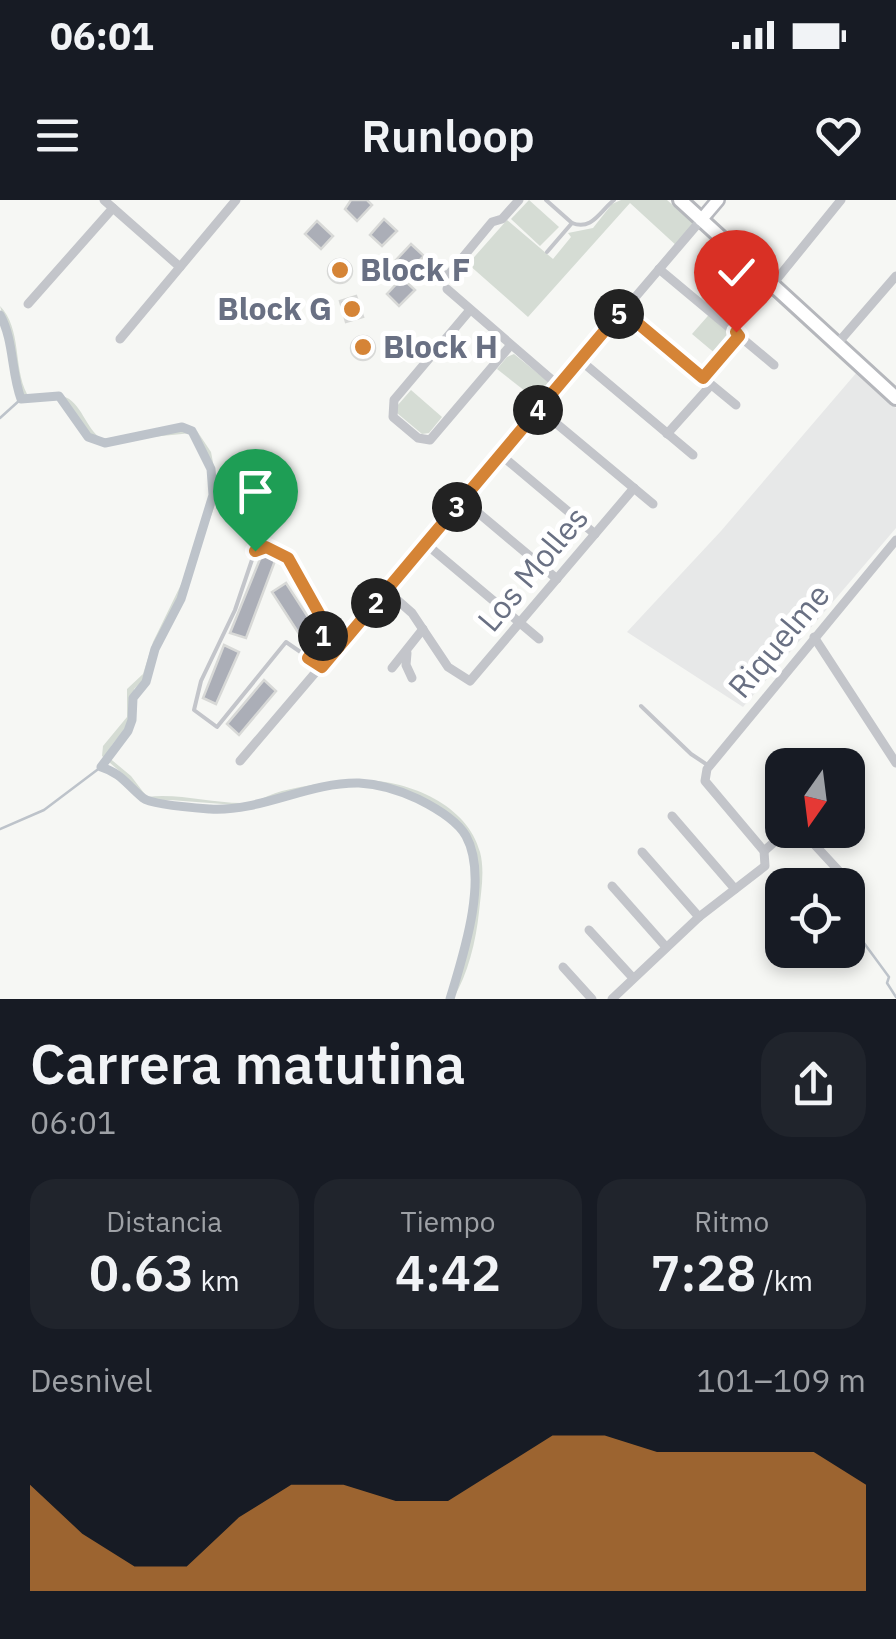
<!DOCTYPE html>
<html lang="es">
<meta charset="utf-8">
<style>
body{margin:0;font-family:"IBM Plex Sans",sans-serif;background:#20242c;color:#f1f3f6;height:100vh;display:flex;flex-direction:column;font-size:38px;white-space:nowrap}
*{box-sizing:border-box;margin:0}
p{font-size:32px;color:#9ea1a6}
.icon{flex:none;width:55px;height:55px;fill:none;stroke:currentColor;stroke-width:2;stroke-linecap:round;stroke-linejoin:round}
.map{position:relative;height:799px;overflow:hidden}
.panel{display:flex;flex-direction:column;background:#171b24;flex:1}
.panel>*{flex:none}
.needle{width:65px;rotate:194deg}
.fabs{position:absolute;left:765px;top:548px;display:grid;gap:20px}
.fabs a{display:grid;place-items:center;width:100px;height:100px;border-radius:20px;background:#171b24;box-shadow:0 5px 15px #0003;font-size:50px}
.pin{position:absolute;display:grid;place-items:center;width:85px;height:85px;color:#fff;margin:-102px -42px;border-radius:50% 50% 50% 0;rotate:-45deg;box-shadow:0 0 10px #0007}
.pin .icon{rotate:45deg}
.km{position:absolute;width:50px;height:50px;margin:-25px;border-radius:50%;background:#222;color:#fff;font-size:28px;line-height:50px;text-align:center}
.round{display:grid;place-items:center;flex:none;width:105px;height:105px;border-radius:30px;background:#20242c}
.overview{display:flex;align-items:center;justify-content:space-between;height:170px;padding:0 30px}
h1{font-size:55px;font-weight:600;line-height:75px}
.stats{display:grid;grid-template-columns:repeat(3,1fr);gap:15px;height:170px;padding:10px 30px}
.stats div{display:grid;align-content:center;border-radius:25px;background:#20242c;text-align:center}
.stats b{font-size:50px;font-weight:600}
.stats small{font-size:28px;font-weight:400}
.stats p{font-size:28px}
.chart{height:280px;padding:20px 30px}
.chart p{display:flex;justify-content:space-between}
.chart svg{width:100%;height:180px;margin-top:10px;fill:#d58436;opacity:.7}
.status{display:flex;justify-content:space-between;align-items:center;height:70px;padding:0 50px;background:#171b24;direction:ltr}
.status svg{height:28px;fill:currentColor}
header{display:flex;justify-content:space-between;align-items:center;height:130px;padding:0 30px;background:#171b24;font-size:45px;font-weight:600}
.map>svg:first-child{display:block}
</style>
<div class="status"><b>06:01</b><svg viewBox="0 0 49 12"><path d="M0 12V9h3v3zM5 12V6h3v6zM10 12V3h3v9zM15 12V0h3v12zM26 1h20v11H26zM47 4h2v5h-2z"/></svg></div>
<header><svg class="icon" aria-label="menu" viewBox="0 0 24 24"><path d="M4 6h16M4 12h16M4 18h16"/></svg>Runloop<svg class="icon" aria-label="heart" viewBox="0 0 24 24"><path d="M12 20l-8-8c-3-5 5-10 8-4 3-6 11-1 8 4z"/></svg></header>
<div class="map">
<svg width="896" height="799" viewBox="0 0 896 799">
<rect width="100%" height="100%" fill="#f6f7f4"/>
<!-- built -->
<path fill="#e7e8e8" d="M857,172l39,36v120l-153,179 -116,-75 94,-101z"/>
<!-- green -->
<g fill="#d5dcd4">
<path d="M529,0l30,27 -19,19 -29,-27z"/>
<path d="M621,0h46l29,26 -18,21 -48,-44 -102,114 -60,-53 39,-44 46,39 18,-22 -3,-4 25,-5 19,-24z"/>
<path d="M712,85l18,15 -16,19 20,17 -17,19 -25,-21 22,-25 -13,-11z"/>
<path d="M0,106c22,23 13,61 27,88 11,2 24,-1 35,2 20,5 23,33 40,43l83,-11 12,3 14,21 8,41 -30,86 -36,72 -7,27 -12,11c-1,15 0,27 -9,40 -7,10 -15,15 -18,27l24,20 16,21c33,-4 66,7 99,6 12,-1 24,-9 36,-12 25,-6 57,-12 83,-11 44,1 103,25 115,72 5,19 1,40 -1,60 -3,29 -11,62 -26,87h-5l15,-31 11,-47 4,-48 -5,-30 -14,-20 -9,-7 -44,-22 -39,-10 -69,8 -49,14 -79,-6 -23,2 -7,-2 -16,-25 -22,-19 1,-10 24,-29v-28l16,-15 10,-32 37,-76 24,-70 -2,-26 -5,-15 -15,-22 -91,9 -10,-5 -25,-36 -43,-4z"/>
<path d="M514,154l37,30 -12,18 -42,-33 10,-12z"/>
<path d="M411,190l31,27 -13,16 -7,1 -25,-21v-7z"/>
</g>
<g fill="none" stroke-linecap="round" stroke-linejoin="round">
<!-- stream -->
<g stroke="#bdc3ca" stroke-width="2.5">
<path d="M0,218l21,-19"/>
<path d="M0,629l44,-19 57,-43"/>
<path d="M850,724l39,53 -2,6 9,14"/>
</g>
<!-- canal -->
<path stroke="#bdc3ca" stroke-width="9" d="M0,115c14,25 11,57 21,84l38,-3 29,41 17,6 77,-16 10,4 19,38 2,26 -32,104 -26,50 -9,33 -13,16 -1,22 -4,11 -27,36c20,6 26,18 42,31 9,7 53,10 67,11 51,3 98,-27 149,-26 20,1 42,8 59,16 16,8 39,21 48,37 23,42 -3,120 -16,163"/>
</g>
<!-- building -->
<g fill="#abaeb7" stroke="#d8d9d7" stroke-width="2.5">
<path d="M351,0h16l5,5 -15,16 -12,-12z"/>
<path d="M384,19l13,12 -15,15 -12,-11z"/>
<path d="M317,21l16,15 -12,13 -16,-15z"/>
<path d="M411,44l13,12 -16,16 -12,-12z"/>
<circle cx="340" cy="71" r="12"/>
<path d="M402,78l13,12 -16,16 -12,-12z"/>
<path d="M356,96l7,21 -17,5 -6,-21z"/>
<circle cx="363" cy="148" r="12"/>
<path d="M262,354l14,4 -30,80 -16,-5z"/>
<path d="M286,383l31,48 -14,9 -31,-48z"/>
<path d="M224,445l15,7 -23,52 -13,-6z"/>
<path d="M264,480l12,11 -37,44 -12,-11z"/>
</g>
<g fill="none" stroke-linecap="round" stroke-linejoin="round">
<defs>
<path id="secondary" d="M701,20l17,-20"/>
<path id="primary" d="M680,0l216,198"/>
</defs>
<!-- secondary casing -->
<use href="#secondary" stroke="#b6b8be" stroke-width="16"/>
<!-- primary casing -->
<use href="#primary" stroke="#b5b7bc" stroke-width="18"/>
<!-- lane -->
<g stroke="#c3c5ca" stroke-width="4">
<path d="M546,0l26,23"/>
<path d="M547,52l25,-29c20,8 28,-12 42,-23"/>
<path d="M308,457l16,-22 1,-12 -38,-65 -6,-6 -20,-4 -6,3 -20,59 -34,71 -7,29 23,17 69,-85 32,22"/>
<path d="M641,506l50,48 18,12"/>
</g>
<!-- street -->
<g stroke="#c3c5ca" stroke-width="9">
<path d="M104,0l76,67"/>
<path d="M659,69l115,96"/>
<path d="M442,76l7,-2 43,-52 10,-3 17,-19"/>
<path d="M772,85l69,-85"/>
<path d="M447,89l112,97"/>
<path d="M28,104l85,-96"/>
<path d="M470,110l-76,90 -1,17 25,21 12,2 80,-94"/>
<path d="M622,111l114,94"/>
<path d="M718,118l40,-46"/>
<path d="M120,139l116,-139"/>
<path d="M837,144l59,-68"/>
<path d="M580,160l113,95"/>
<path d="M703,178l36,-43"/>
<path d="M539,209l114,95"/>
<path d="M667,234l44,-49"/>
<path d="M501,255l94,79"/>
<path d="M463,300l94,79"/>
<path d="M426,344l113,95"/>
<path d="M387,391l25,22 36,54 22,14 164,-193"/>
<path d="M814,437l82,126"/>
<path d="M407,453l-1,12 6,13"/>
<path d="M392,468l31,-39"/>
<path d="M240,561l461,-541"/>
<path d="M672,616l63,73"/>
<path d="M801,630l49,53"/>
<path d="M764,651l24,-21"/>
<path d="M642,652l57,65"/>
<path d="M612,686l54,61"/>
<path d="M589,730l44,48"/>
<path d="M563,767l29,32"/>
<path d="M612,799l87,-82 66,-51 -1,-15 -59,-70 2,-12 189,-229"/>
</g>
<!-- secondary -->
<use href="#secondary" stroke="#fff" stroke-width="11"/>
<!-- primary -->
<use href="#primary" stroke="#fff" stroke-width="12"/>
</g>
<g fill="none" stroke-linecap="round" stroke-linejoin="round">
<defs>
<path id="route" d="M255,351l11,-4 22,11 38,68 -2,8 -16,24 14,9 300,-357 81,68 36,-42 -3,-4"/>
</defs>
<!-- route casing -->
<use href="#route" stroke="#fff" stroke-width="20"/>
<!-- route -->
<use href="#route" stroke="#d58436" stroke-width="12"/>
</g>
<!-- markers -->
<g fill="#d58436" stroke="#fff" stroke-width="4">
<circle cx="340" cy="70" r="10"/>
<circle cx="352" cy="109" r="10"/>
<circle cx="363" cy="147" r="10"/>
</g>
<g text-anchor="middle" stroke-width="10" stroke-linejoin="round" paint-order="stroke">
<!-- poi labels -->
<g font-size="32" font-weight="bold" fill="#697083" stroke="#fff" text-anchor="start">
<text x="360" y="81">Block F</text>
<text x="332" y="120" text-anchor="end">Block G</text>
<text x="383" y="158">Block H</text>
</g>
<!-- street labels -->
<g font-size="32" fill="#697083" stroke="#fff">
<text transform="translate(533 369) rotate(-50)" y="11">Los Molles</text>
<text transform="translate(779 441) rotate(-50)" y="11">Riquelme</text>
</g>
</g>
</svg>
<div class="fabs">
<a><svg class="needle" viewBox="-14 -14 28 28"><path d="M0-13l5 13h-10z" fill="#e53935"/><path d="M0 13l5-13h-10z" fill="#9ea1a6"/></svg></a>
<a><svg class="icon" aria-label="locate" viewBox="0 0 24 24"><circle cx="12" cy="12" r="6"/><path d="M12 2v4M12 18v4M2 12h4M18 12h4"/></svg></a>
</div>
<div class="pin" style="left:255px;top:351px;background:#1e9e55"><svg class="icon" aria-label="arrive" viewBox="0 0 24 24"><path d="M6 21V4h12l-3 4 3 4H6"/></svg></div>
<div class="pin" style="left:736px;top:132px;background:#d93025"><svg class="icon" aria-label="check" viewBox="0 0 24 24"><path d="M5 12l5 5 9-10"/></svg></div>
<b class="km" style="left:323px;top:436px">1</b>
<b class="km" style="left:376px;top:403px">2</b>
<b class="km" style="left:457px;top:307px">3</b>
<b class="km" style="left:538px;top:210px">4</b>
<b class="km" style="left:619px;top:114px">5</b>
</div>
<section class="panel">
<div class="overview"><div><h1>Carrera matutina</h1><p>06:01</p></div><a class="round"><svg class="icon" aria-label="share" viewBox="0 0 24 24"><path d="M12 15V3M7 8l5-5 5 5M5 13v7h14v-7"/></svg></a></div>
<div class="stats">
<div><p>Distancia</p><b>0.63<small> km</small></b></div>
<div><p>Tiempo</p><b>4:42</b></div>
<div><p>Ritmo</p><b>7:28<small> /km</small></b></div>
</div>
<div class="chart"><p><span>Desnivel</span>101–109 m</p>
<svg viewBox="0 0 160 44" preserveAspectRatio="none"><path d="M0 44V18L10 30L20 38L30 38L40 26L50 18L60 18L70 22L80 22L90 14L100 6L110 6L120 10L130 10L140 10L150 10L160 18V44z"/></svg>
</div>
</section>
